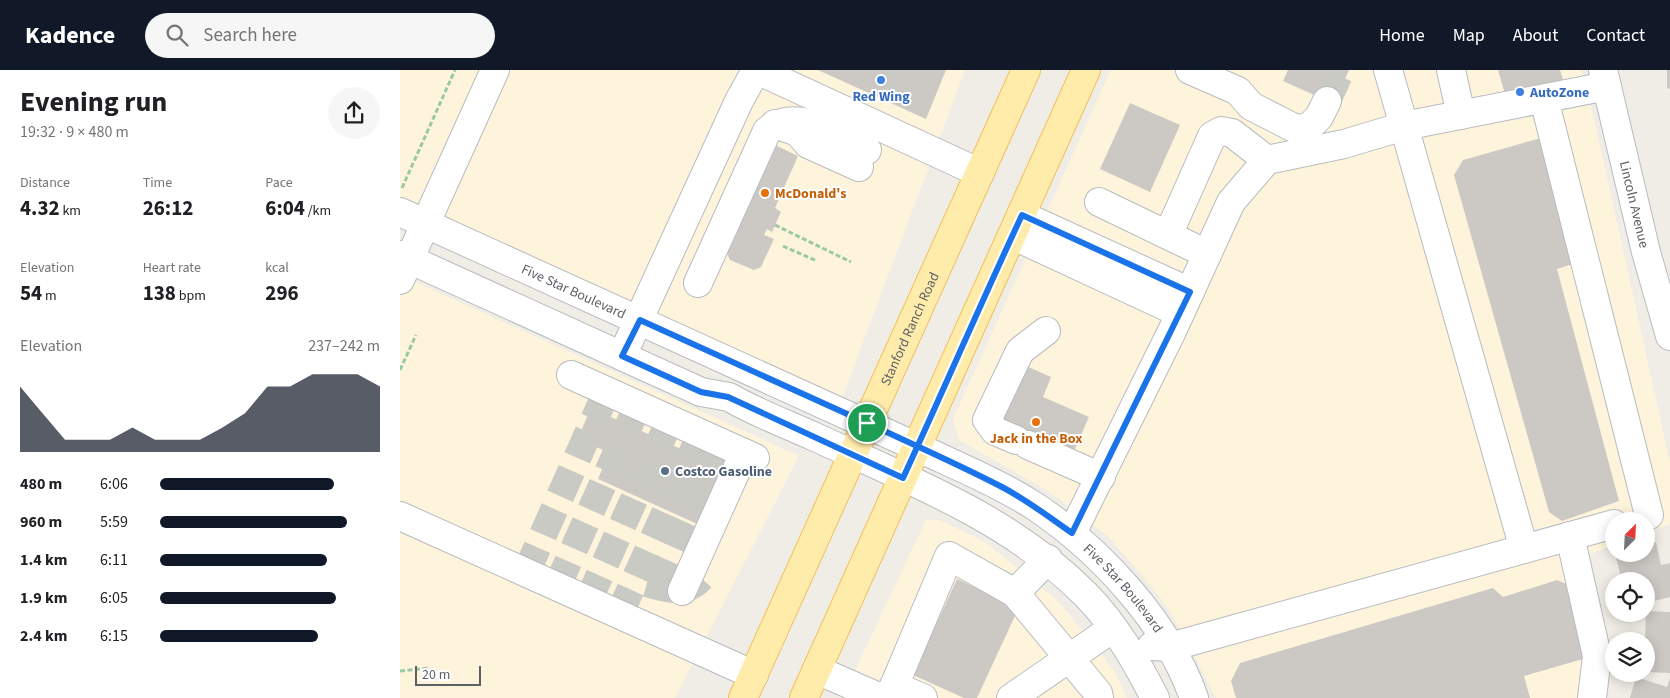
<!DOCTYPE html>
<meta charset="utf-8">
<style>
body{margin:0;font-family:"Source Sans 3",sans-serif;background:#f6f6f6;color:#202124;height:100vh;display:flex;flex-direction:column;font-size:19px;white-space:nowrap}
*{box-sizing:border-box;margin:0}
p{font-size:16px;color:#757577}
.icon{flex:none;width:28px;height:28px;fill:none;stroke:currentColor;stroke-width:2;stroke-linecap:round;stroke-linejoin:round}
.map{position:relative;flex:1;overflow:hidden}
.panel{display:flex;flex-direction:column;background:#fff;width:400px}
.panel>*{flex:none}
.needle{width:32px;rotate:24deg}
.buttons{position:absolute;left:1205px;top:442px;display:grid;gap:10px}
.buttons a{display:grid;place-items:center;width:50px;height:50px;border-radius:50%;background:#fff;box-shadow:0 2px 12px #0003;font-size:25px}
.scale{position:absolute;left:15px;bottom:12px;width:66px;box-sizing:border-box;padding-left:5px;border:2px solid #5d6166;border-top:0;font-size:14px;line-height:18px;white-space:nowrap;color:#5d6166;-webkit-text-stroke:4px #fff;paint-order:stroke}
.pin{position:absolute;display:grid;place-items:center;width:42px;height:42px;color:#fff;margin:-21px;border:2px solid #fff;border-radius:50%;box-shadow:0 1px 5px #0007}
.round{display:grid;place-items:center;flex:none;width:52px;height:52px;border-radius:26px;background:#f6f6f6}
.headline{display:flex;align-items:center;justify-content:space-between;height:85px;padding:0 20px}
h1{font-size:28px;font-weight:700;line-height:38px}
.stats{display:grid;grid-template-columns:repeat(3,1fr);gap:8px;height:85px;padding:5px 20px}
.stats div{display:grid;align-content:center}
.stats b{font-size:21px;font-weight:700}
.stats small{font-size:14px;font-weight:400}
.stats p{font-size:14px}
.chart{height:140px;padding:10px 20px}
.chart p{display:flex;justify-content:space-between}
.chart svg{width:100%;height:90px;margin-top:5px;fill:#111827;opacity:.7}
ul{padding:0 20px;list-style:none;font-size:16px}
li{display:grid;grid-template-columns:80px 60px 1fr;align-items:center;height:38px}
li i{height:12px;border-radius:6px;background:#111827}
header{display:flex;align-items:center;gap:30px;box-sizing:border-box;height:70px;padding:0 25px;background:#111827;color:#fff}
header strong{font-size:24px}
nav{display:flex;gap:28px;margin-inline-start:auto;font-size:18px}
.search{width:350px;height:45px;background:#f6f6f6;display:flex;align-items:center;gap:12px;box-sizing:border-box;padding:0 18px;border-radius:28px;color:#757577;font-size:19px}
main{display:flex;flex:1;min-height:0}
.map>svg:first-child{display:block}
</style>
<header>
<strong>Kadence</strong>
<div class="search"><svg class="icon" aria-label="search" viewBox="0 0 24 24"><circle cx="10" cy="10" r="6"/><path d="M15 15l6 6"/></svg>Search here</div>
<nav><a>Home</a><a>Map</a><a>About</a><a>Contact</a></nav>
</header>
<main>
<section class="panel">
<div class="headline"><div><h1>Evening run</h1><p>19:32 · 9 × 480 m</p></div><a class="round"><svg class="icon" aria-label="share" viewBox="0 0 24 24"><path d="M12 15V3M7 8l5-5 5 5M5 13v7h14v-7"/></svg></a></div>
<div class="stats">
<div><p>Distance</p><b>4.32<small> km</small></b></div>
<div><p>Time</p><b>26:12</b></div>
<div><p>Pace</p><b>6:04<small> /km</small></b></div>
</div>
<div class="stats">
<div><p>Elevation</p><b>54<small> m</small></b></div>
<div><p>Heart rate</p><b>138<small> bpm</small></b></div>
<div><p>kcal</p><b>296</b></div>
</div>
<div class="chart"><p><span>Elevation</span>237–242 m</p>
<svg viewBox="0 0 160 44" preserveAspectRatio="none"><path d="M0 44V12L10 25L20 38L30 38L40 38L50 32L60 38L70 38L80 38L90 32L100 25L110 12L120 12L130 6L140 6L150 6L160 12V44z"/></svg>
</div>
<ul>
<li><b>480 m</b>6:06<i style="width:79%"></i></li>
<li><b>960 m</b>5:59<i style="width:85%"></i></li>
<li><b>1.4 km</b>6:11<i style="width:76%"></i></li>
<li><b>1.9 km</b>6:05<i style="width:80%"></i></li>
<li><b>2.4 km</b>6:15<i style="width:72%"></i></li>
</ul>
</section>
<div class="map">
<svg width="1270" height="628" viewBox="0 0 1270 628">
<rect width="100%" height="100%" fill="#efede5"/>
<!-- commercial -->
<g fill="#fef4dc">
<path d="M0,0h565l-124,331 -441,-199z"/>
<path d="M711,0h470l12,44 77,349v61l-24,9v-12h-32v24l-24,9 18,96 -6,48h-386l-36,-70 -20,-31 -52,-61 -60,-45 -89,-51 -6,-21z"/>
<path d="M0,205l399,181 -124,242h-275z"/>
<path d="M526,450h13l46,22 73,59 56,69 13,28h-285z"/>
</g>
<!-- building -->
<g fill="#ccc9c5">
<path d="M418,0h128l-20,49z"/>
<path d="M888,0h61l-15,34 -51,-23z"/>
<path d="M1098,0h62l4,13 -57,18z"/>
<path d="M1267,0h3v19l-3,-1z"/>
<path d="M730,33l50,22 -30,67 -50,-23z"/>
<path d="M1141,68l35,125 -19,6 62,232 -57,20 -13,-9 -95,-337 9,-15z"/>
<path d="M371,73l27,13 -23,52 6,4 -9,20 -5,-3 -3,6 10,4 -13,28 -7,3 -24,-10 -4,-9z"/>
<path d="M624,295l27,12 -8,20 46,20 -16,36 -73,-32z"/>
<path d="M191,338l149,68 -25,56 -117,-53 11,-26 -31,-15z"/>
<path d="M1256,472l5,23 9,-2v34l-24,6v-22h-24l-7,-27h31v-10z"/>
<path d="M557,509l62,28 -42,91h-13l-51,-23z"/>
<path d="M1157,510l16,7 10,72 -59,17 6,22h-294l-5,-17 9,-18 253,-75 10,9z"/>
<path d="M1246,541l24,1v61l-24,-1v-31h-12v-2h11z"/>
<path d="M1236,607l31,10 3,-9v20h-40z"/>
</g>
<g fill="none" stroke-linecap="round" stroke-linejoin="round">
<!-- minor-tunnel -->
<g stroke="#cacac5" stroke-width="28" stroke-dasharray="28 14" stroke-linecap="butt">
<path d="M927,31l14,-31"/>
<path d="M126,503l81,-182"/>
<path d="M247,513c20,6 39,12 54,-5"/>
<path d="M257,516l65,-143"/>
<path d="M157,517l81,-182"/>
<path d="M188,531l82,-181"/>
<path d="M219,545l82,-181"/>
</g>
<defs>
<g id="minor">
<path d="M357,0l223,103"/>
<path d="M790,0l48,21 13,15 43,22 13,1 12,-12 8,-16"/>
<path d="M1051,0l10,45"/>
<path id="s1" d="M1203,0l43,182 24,84"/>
<path d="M1144,29l105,416"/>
<path d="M375,54l23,8 10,12 51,23"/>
<path d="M699,132l108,52"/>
<path id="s2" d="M0,142l517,235c40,19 82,36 119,60 65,44 132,116 158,191"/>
<path d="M621,145l169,77"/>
<path d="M612,165l168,78"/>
<path d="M768,165l44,-99 9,-5 11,2 35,27"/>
<path d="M0,185l301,137 28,5c27,16 58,27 86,40 94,43 196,82 270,157 30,30 51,67 70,104"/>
<path d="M0,210l95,-210"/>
<path d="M298,213l69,-152c30,-25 71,5 100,19"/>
<path d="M222,286l117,-255 17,-31"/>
<path d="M171,305l184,83"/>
<path d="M616,370l-21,-9 -8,-11 33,-69 26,-20"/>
<path d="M628,375l73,32"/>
<path d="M0,446l354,159"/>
<path d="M672,463l100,-202 59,-129 36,-42 77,-16 60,-18 -16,-56"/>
<path d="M1170,466l27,120 -5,42"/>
<path d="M1124,479l-120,-423 203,-40"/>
<path d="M282,521l62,-138"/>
<path d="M615,523l33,-34"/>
<path d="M752,576l18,1 444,-123"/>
<path d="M417,600l64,28"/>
<path d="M494,616l29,12"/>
<path d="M489,628l60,-142 66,37 83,100 1,5"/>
<path d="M611,628l102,-70"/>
</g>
<g id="major">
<path id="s3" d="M343,628l283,-628"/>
<path d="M404,628l282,-628"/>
</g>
</defs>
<!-- minor casing -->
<use href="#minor" stroke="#b8bbbf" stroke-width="30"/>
<!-- major casing -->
<use href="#major" stroke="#f2bf5c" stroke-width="30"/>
<!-- path -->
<g stroke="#9bc8a6" stroke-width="3" stroke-dasharray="5 2.5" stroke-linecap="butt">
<path d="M2,118l53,-118"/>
<path d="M375,155l76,37"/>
<path d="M383,176l34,15"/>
<path d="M0,300l16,-35"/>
<path d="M0,601l30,-3"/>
</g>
<!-- minor -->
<use href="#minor" stroke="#fff" stroke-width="28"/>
<!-- major -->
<use href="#major" stroke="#ffecab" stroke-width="28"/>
</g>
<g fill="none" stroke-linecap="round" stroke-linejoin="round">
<defs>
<path id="route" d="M467,353l-227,-103 -18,36 79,36 27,5 175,81c40,-87 78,-175 119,-263l168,77 -118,241c-23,-16 -45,-33 -70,-46 -44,-23 -90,-43 -135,-64"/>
</defs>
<!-- route casing -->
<use href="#route" stroke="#fff" stroke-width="10"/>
<!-- route -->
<use href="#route" stroke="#1a73e8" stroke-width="6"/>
</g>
<!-- markers -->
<g fill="#3f7fe0" stroke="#fff" stroke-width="2">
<circle cx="481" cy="10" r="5"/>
<circle cx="1120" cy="22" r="5"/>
</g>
<g fill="#e8710a" stroke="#fff" stroke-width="2">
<circle cx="365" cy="123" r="5"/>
<circle cx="636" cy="352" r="5"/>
</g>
<circle fill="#5c6f8a" stroke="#fff" stroke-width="2" cx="265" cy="401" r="5"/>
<g text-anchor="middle" stroke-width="4" stroke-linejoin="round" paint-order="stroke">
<!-- shop labels -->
<g font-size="14" font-weight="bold" fill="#366cbe" stroke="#fff" text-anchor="start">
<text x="1130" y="27">AutoZone</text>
<text x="481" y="31" text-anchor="middle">Red Wing</text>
</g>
<!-- food labels -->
<g font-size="14" font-weight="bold" fill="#c56008" stroke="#fff" text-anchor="start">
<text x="375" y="128">McDonald's</text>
<text x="636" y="373" text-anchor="middle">Jack in the Box</text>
</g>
<!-- street labels -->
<g font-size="14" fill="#5d6166" stroke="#fff">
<text dy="5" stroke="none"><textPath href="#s1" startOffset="138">Lincoln Avenue</textPath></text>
<text dy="5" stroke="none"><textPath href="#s2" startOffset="191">Five Star Boulevard</textPath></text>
<text dy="5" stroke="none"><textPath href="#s3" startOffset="405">Stanford Ranch Road</textPath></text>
<text dy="5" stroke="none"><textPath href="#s2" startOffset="821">Five Star Boulevard</textPath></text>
</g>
<!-- service labels -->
<g font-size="14" font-weight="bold" fill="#4e5e75" stroke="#fff" text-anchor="start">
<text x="275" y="406">Costco Gasoline</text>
</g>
</g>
</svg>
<div class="buttons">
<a><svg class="needle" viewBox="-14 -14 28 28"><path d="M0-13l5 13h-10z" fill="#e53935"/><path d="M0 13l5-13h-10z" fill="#757577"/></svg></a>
<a><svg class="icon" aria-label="locate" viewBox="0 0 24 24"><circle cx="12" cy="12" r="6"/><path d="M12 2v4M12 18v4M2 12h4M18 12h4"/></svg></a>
<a><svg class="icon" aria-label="layers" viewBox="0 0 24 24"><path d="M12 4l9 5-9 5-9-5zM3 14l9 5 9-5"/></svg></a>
</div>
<div class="scale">20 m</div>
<div class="pin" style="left:467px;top:353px;background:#1e9e55"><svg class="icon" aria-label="arrive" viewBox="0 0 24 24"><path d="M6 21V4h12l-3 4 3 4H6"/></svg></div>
</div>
</main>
